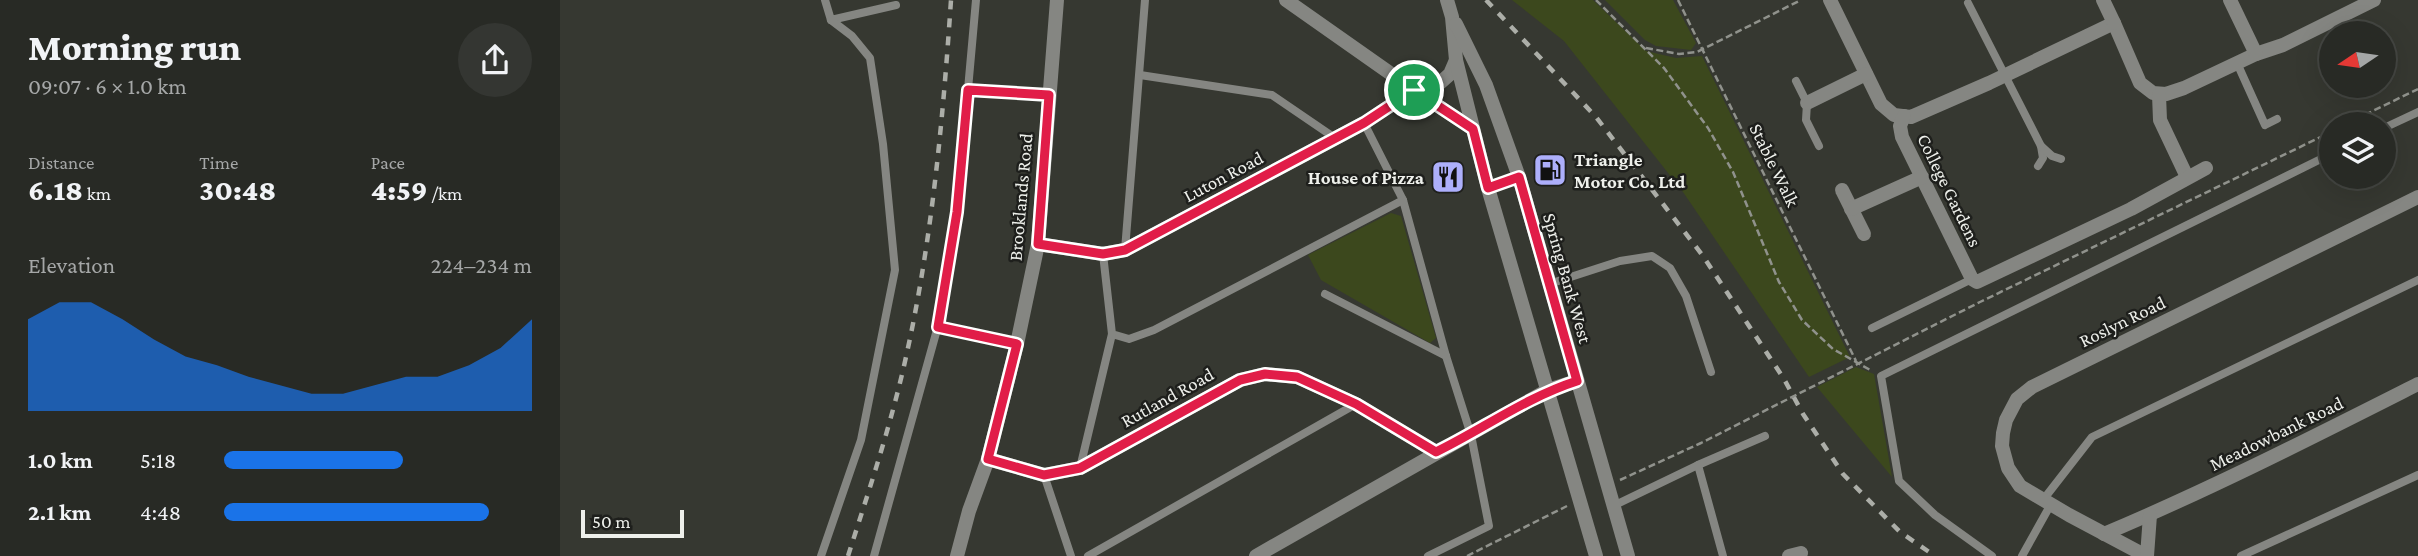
<!DOCTYPE html>
<meta charset="utf-8">
<style>
body{margin:0;font-family:"Crimson Pro",serif;background:#343632;color:#f1f3f6;height:100vh;display:flex;flex-direction:column;font-size:26px;white-space:nowrap}
*{box-sizing:border-box;margin:0}
p{font-size:23px;color:#a5a7a7}
.icon{flex:none;width:38px;height:38px;fill:none;stroke:currentColor;stroke-width:2;stroke-linecap:round;stroke-linejoin:round}
.map{position:relative;flex:1;overflow:hidden}
.sheet{display:flex;flex-direction:column;background:#282a25;width:560px}
.sheet>*{flex:none}
.needle{width:46px;rotate:257deg}
.buttons{position:absolute;left:1759px;top:21px;display:grid;gap:14px}
.buttons a{display:grid;place-items:center;width:77px;height:77px;border-radius:50%;background:#282a25;box-shadow:0 7px 28px #0002,0 0 0 2px #444642;font-size:35px}
.scale{position:absolute;left:21px;bottom:18px;width:103px;box-sizing:border-box;padding-left:7px;border:4px solid #eef0eb;border-top:0;font-size:19px;line-height:24px;white-space:nowrap;color:#eef0eb;-webkit-text-stroke:5px #1e1f1c;paint-order:stroke}
.pin{position:absolute;display:grid;place-items:center;width:60px;height:60px;color:#fff;margin:-30px;border:4px solid #fff;border-radius:50%;box-shadow:0 2px 7px #0007}
.round{display:grid;place-items:center;flex:none;width:74px;height:74px;border-radius:37px;background:#343632}
.head{display:flex;align-items:center;justify-content:space-between;height:119px;padding:0 28px}
h1{font-size:38px;font-weight:800;line-height:52px}
.figures{display:grid;grid-template-columns:repeat(3,1fr);gap:10px;height:119px;padding:7px 28px}
.figures div{display:grid;align-content:center}
.figures b{font-size:30px;font-weight:800}
.figures small{font-size:19px;font-weight:400}
.figures p{font-size:19px}
.chart{height:196px;padding:14px 28px}
.chart p{display:flex;justify-content:space-between}
.chart svg{width:100%;height:126px;margin-top:7px;fill:#1a73e8;opacity:.7}
ul{padding:0 28px;list-style:none;font-size:23px}
li{display:grid;grid-template-columns:112px 84px 1fr;align-items:center;height:52px}
li i{height:18px;border-radius:9px;background:#1a73e8}
main{display:flex;flex:1;min-height:0}
.map>svg:first-child{display:block}
</style>
<main>
<section class="sheet">
<div class="head"><div><h1>Morning run</h1><p>09:07 · 6 × 1.0 km</p></div><a class="round"><svg class="icon" aria-label="share" viewBox="0 0 24 24"><path d="M12 15V3M7 8l5-5 5 5M5 13v7h14v-7"/></svg></a></div>
<div class="figures">
<div><p>Distance</p><b>6.18<small> km</small></b></div>
<div><p>Time</p><b>30:48</b></div>
<div><p>Pace</p><b>4:59<small> /km</small></b></div>
</div>
<div class="chart"><p><span>Elevation</span>224–234 m</p>
<svg viewBox="0 0 160 44" preserveAspectRatio="none"><path d="M0 44V12L10 6L20 6L30 12L40 19L50 25L60 28L70 32L80 35L90 38L100 38L110 35L120 32L130 32L140 28L150 22L160 12V44z"/></svg>
</div>
<ul>
<li><b>1.0 km</b>5:18<i style="width:58%"></i></li>
<li><b>2.1 km</b>4:48<i style="width:86%"></i></li>
</ul>
</section>
<div class="map">
<svg width="1858" height="556" viewBox="0 0 1858 556">
<rect width="100%" height="100%" fill="#363831"/>
<!-- green -->
<g fill="#3c481d">
<path d="M952,0h81l53,51 30,7 26,-2 148,301 -41,20 -126,-185 -119,-151z"/>
<path d="M1045,0h68l23,43 -5,7 -35,-4 -11,-6z"/>
<path d="M831,213l10,3 35,122 -6,5 -109,-63 -13,-25z"/>
<path d="M1296,367l18,7 18,103 -75,-90z"/>
</g>
<g fill="none" stroke-linecap="round" stroke-linejoin="round">
<!-- path -->
<g stroke="#90928c" stroke-width="2.5" stroke-dasharray="7 3.5" stroke-linecap="butt">
<path d="M1036,0l68,68 44,60 25,44 46,110 23,38 31,29 39,22"/>
<path d="M1118,0l178,361"/>
<path d="M1086,48l33,6 18,-2 104,-52"/>
<path d="M1786,124l72,-35"/>
<path d="M1060,480l81,-37 279,-141 351,-170"/>
<path d="M907,556l100,-50"/>
</g>
<!-- service -->
<g stroke="#858682" stroke-width="8">
<path d="M265,0l6,20 65,-15"/>
<path d="M1408,3l73,143 2,12 -5,8"/>
<path d="M1677,63l28,62 12,-6"/>
<path d="M580,75l132,20 63,43"/>
<path d="M1236,81l11,22 -1,17 13,26"/>
<path d="M409,90l80,5"/>
<path d="M804,123l39,77 43,156 25,79 18,91 -61,30"/>
<path d="M1824,128l34,-16"/>
<path d="M1481,146l11,10 9,3"/>
<path d="M928,188l31,-11"/>
<path d="M565,250l20,-250"/>
<path d="M543,254l9,80 17,5 25,-9 249,-130"/>
<path d="M989,284l71,-23 32,-5 18,12 16,28 25,76"/>
<path d="M765,294l121,62"/>
<path d="M378,326l79,18"/>
<path d="M1312,328l100,-49"/>
<path d="M1138,465l67,-29"/>
<path d="M520,468l32,-134"/>
<path d="M484,475l27,81"/>
<path d="M1483,500l49,-63 326,-157"/>
<path d="M1053,506l85,-41 25,91"/>
<path d="M261,556l40,-116 34,-170 -12,-126 -13,-86 -18,-22 -21,-16"/>
<path d="M314,556l64,-230 19,-114 19,-212"/>
<path d="M528,556l268,-152"/>
<path d="M1432,556l-57,-41 -36,-34 -18,-105 450,-222"/>
<path d="M1462,556l29,-52"/>
<path d="M1681,556l177,-81"/>
</g>
<!-- minor -->
<g stroke="#858682" stroke-width="14">
<path d="M726,0l128,90 59,39"/>
<path d="M1270,0l51,104 13,11 17,2 78,-34 125,-60 26,60 13,10 13,1 18,-6 72,-34 27,-9 91,-45"/>
<path d="M1543,0l11,23"/>
<path d="M1670,0l26,54"/>
<path d="M1599,95l1,25 27,57"/>
<path d="M1247,103l59,-29"/>
<path d="M1344,116l-4,10 2,11 70,142 5,3 154,-73 75,-41"/>
<path d="M1282,190l22,44"/>
<path d="M1291,209l71,-32"/>
<path d="M478,244l65,10 22,-4 239,-127 50,-33 27,-8 9,-8 6,-14"/>
<path d="M428,459l56,16 36,-7 160,-88 25,-6 32,3 59,27 80,48"/>
<path d="M1544,534c107,-45 211,-98 314,-150"/>
<path d="M397,556l12,-45 19,-52 29,-115 21,-100 19,-244"/>
<path d="M696,556l292,-166 29,-9"/>
<path d="M1229,556l12,-3"/>
<path d="M1586,556l-77,-41 -49,-29 -12,-18 -6,-22 1,-13 3,-13 11,-21 15,-12 386,-190"/>
<path d="M1587,556l3,-41"/>
</g>
<!-- tertiary -->
<g stroke="#858682" stroke-width="14">
<path d="M887,0l5,17 4,43 32,128 108,368"/>
<path d="M896,24l30,61 33,92 109,379"/>
</g>
<!-- rail -->
<g stroke="#acaea8" stroke-width="4.5" stroke-dasharray="9 9" stroke-linecap="butt">
<path d="M926,0l110,117 107,139 81,123 19,35 40,60 57,58 35,24"/>
<path d="M288,556c21,-66 43,-131 58,-199 26,-117 37,-238 45,-357"/>
</g>
</g>
<g fill="none" stroke-linecap="round" stroke-linejoin="round">
<defs>
<path id="route" d="M408,90l81,5 -11,149 65,10 22,-4 239,-127 50,-33 59,39 15,59 31,-11 58,204c-50,16 -94,48 -141,71l-80,-48 -59,-27 -32,-3 -25,6 -160,88 -36,7 -56,-16 29,-115 -79,-17 19,-115z"/>
</defs>
<!-- route casing -->
<use href="#route" stroke="#fff" stroke-width="14"/>
<!-- route -->
<use href="#route" stroke="#e11d48" stroke-width="9"/>
</g>
<!-- icons -->
<defs>
<symbol id="fuel-square" viewBox="-11 -11 22 22"><rect x="-9" y="-9" width="18" height="18" rx="4" fill="#adaffb" stroke="#1e1f1c"/><path d="M-5.5-6h7V0h2V4h1.3V-2.5L3-4.5l.8-.8L6-3V5H2.5V1h-1V6h-7ZM-4.2-4.7v3.2H.2V-4.7Z" fill="#111"/></symbol>
<symbol id="restaurant-square" viewBox="-11 -11 22 22"><rect x="-9" y="-9" width="18" height="18" rx="4" fill="#adaffb" stroke="#1e1f1c"/><path d="M-5-6h1v4h1v-4h1v4h1v-4h1v5L-1.5 .5V6h-2V.5L-5-1ZM5-6V6H3V1.5H1.5Q1.5-4 5-6Z" fill="#111"/></symbol>
</defs>
<g fill-rule="evenodd">
<use href="#fuel-square" x="971" y="151" width="38" height="38"/>
<use href="#restaurant-square" x="869" y="158" width="38" height="38"/>
</g>
<g text-anchor="middle" stroke-width="5" stroke-linejoin="round" paint-order="stroke">
<!-- poi labels -->
<g font-size="19" font-weight="bold" fill="#eef0eb" stroke="#1e1f1c" text-anchor="start">
<text x="1014" y="166">Triangle<tspan x="1014" dy="22">Motor Co. Ltd</tspan></text>
<text x="864" y="184" text-anchor="end">House of Pizza</text>
</g>
<!-- street labels -->
<g font-size="19" fill="#eef0eb" stroke="#1e1f1c">
<text transform="translate(1215 165) rotate(64)" y="7">Stable Walk</text>
<text transform="translate(663 176) rotate(-28)" y="7">Luton Road</text>
<text transform="translate(1390 190) rotate(64)" y="7">College Gardens</text>
<text transform="translate(460 197) rotate(-85)" y="7">Brooklands Road</text>
<text transform="translate(1008 278) rotate(74)" y="7">Spring Bank West</text>
<text transform="translate(1562 321) rotate(-26)" y="7">Roslyn Road</text>
<text transform="translate(607 397) rotate(-29)" y="7">Rutland Road</text>
<text transform="translate(1716 433) rotate(-26)" y="7">Meadowbank Road</text>
</g>
</g>
</svg>
<div class="buttons">
<a><svg class="needle" viewBox="-14 -14 28 28"><path d="M0-13l5 13h-10z" fill="#e53935"/><path d="M0 13l5-13h-10z" fill="#a5a7a7"/></svg></a>
<a><svg class="icon" aria-label="layers" viewBox="0 0 24 24"><path d="M12 4l9 5-9 5-9-5zM3 14l9 5 9-5"/></svg></a>
</div>
<div class="scale">50 m</div>
<div class="pin" style="left:854px;top:90px;background:#1e9e55"><svg class="icon" aria-label="arrive" viewBox="0 0 24 24"><path d="M6 21V4h12l-3 4 3 4H6"/></svg></div>
</div>
</main>
